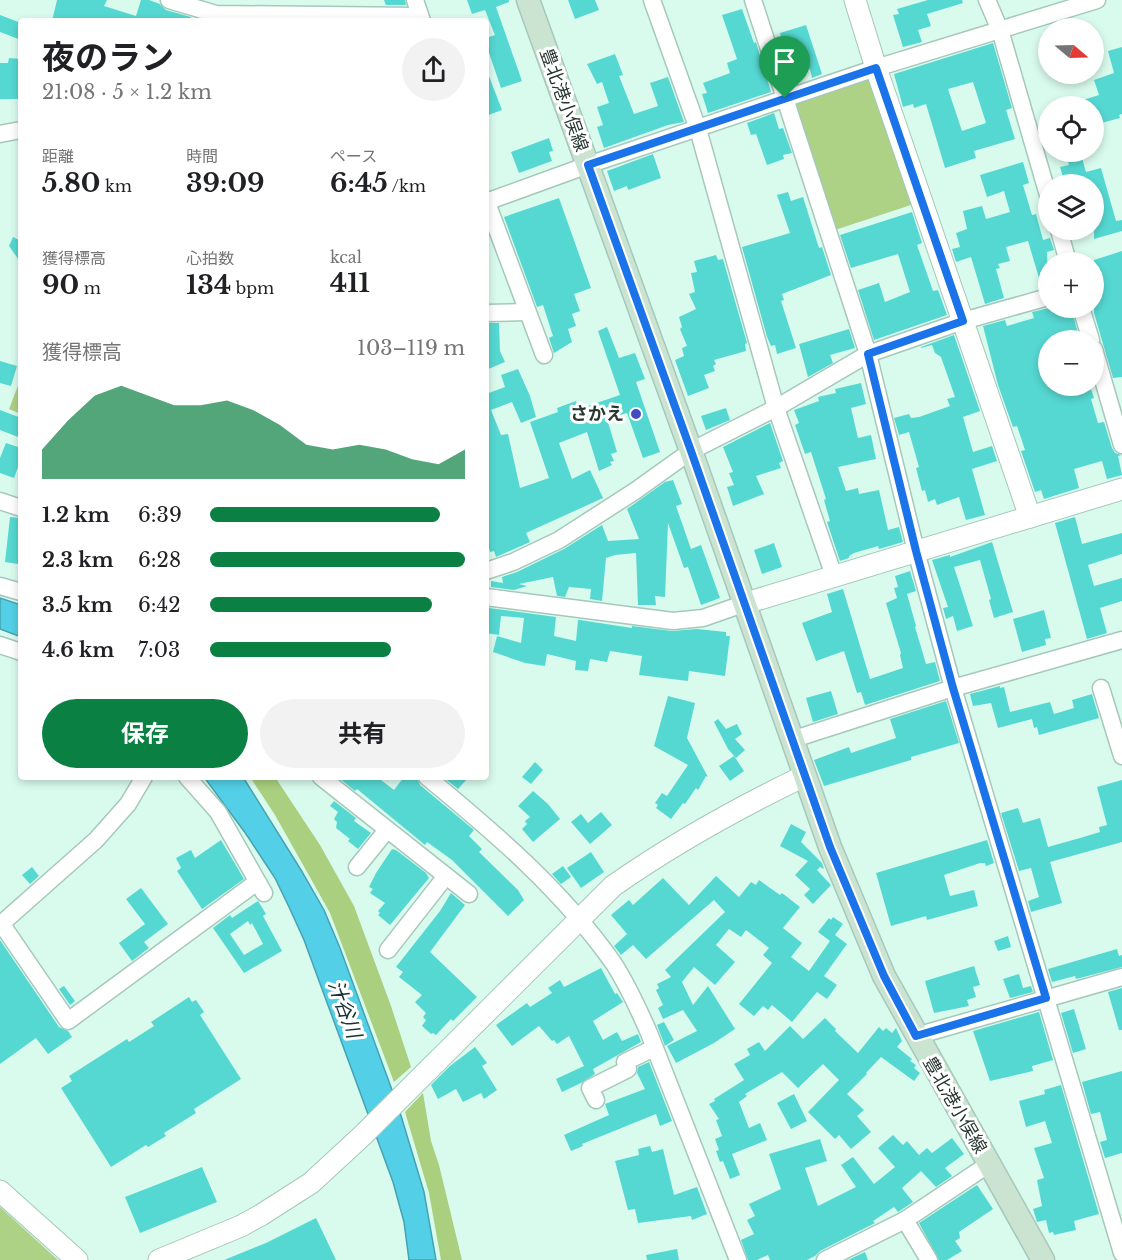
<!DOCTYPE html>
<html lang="ja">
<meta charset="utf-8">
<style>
body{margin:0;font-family:"Libre Baskerville","Noto Sans JP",serif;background:#f2f2f2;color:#202124;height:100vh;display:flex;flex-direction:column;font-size:22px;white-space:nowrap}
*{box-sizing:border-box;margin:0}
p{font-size:20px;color:#757577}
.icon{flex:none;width:33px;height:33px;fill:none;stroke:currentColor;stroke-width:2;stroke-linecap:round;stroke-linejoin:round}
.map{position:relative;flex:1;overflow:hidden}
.sheet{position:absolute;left:18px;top:18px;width:471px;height:762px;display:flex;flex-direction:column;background:#fff;border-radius:6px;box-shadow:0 3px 9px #0003}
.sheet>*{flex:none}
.needle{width:39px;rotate:109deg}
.buttons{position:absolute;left:1038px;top:18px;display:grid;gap:12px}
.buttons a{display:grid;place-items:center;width:66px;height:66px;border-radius:50%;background:#fff;box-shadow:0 3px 9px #0003;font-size:30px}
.pin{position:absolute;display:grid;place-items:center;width:51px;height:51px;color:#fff;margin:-62px -26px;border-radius:50% 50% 50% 0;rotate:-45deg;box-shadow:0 0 6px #0007}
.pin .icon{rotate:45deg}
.round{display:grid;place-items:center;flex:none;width:63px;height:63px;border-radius:32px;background:#f2f2f2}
.overview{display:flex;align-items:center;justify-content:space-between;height:102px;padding:0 24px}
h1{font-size:33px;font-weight:700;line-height:45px}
.stats{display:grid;grid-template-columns:repeat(3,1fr);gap:9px;height:102px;padding:6px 24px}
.stats div{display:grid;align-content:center}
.stats b{font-size:26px;font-weight:700}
.stats small{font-size:16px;font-weight:400}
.stats p{font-size:16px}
.chart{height:168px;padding:12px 24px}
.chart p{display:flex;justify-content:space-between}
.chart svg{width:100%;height:108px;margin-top:6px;fill:#0b8043;opacity:.7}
.action{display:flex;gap:12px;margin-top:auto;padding:12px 24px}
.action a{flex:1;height:69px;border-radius:36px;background:#0b8043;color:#fff;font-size:24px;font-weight:700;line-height:69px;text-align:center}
.action a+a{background:#f2f2f2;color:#202124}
ul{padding:0 24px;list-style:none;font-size:20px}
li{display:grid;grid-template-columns:96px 72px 1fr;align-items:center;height:45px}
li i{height:15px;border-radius:8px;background:#0b8043}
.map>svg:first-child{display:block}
</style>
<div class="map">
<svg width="1122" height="1260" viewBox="0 0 1122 1260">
<rect width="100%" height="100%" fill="#d9fbee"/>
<!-- green -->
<g fill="#add185">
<path d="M867,79l6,2 41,123 -79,26 -40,-121 3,-6z"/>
<path d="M21,378v36l-12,-5z"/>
<path d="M0,1207l58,53h-58z"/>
</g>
<!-- forest -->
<g fill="#aacf7f">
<path d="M250,777h25l45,68 34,61 37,100 20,61 -17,15 -64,-169 -55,-98z"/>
<path d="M423,1093l8,48 8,24 23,95h-21l-12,-67 -24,-81z"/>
</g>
<!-- water -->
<g fill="#53d0e7" stroke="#46a2b1" stroke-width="1.5">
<path d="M0,598l21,7v32l-21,-8z"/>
<path d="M204,777h39l58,93 23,40 16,38 59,161 25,83 12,68h-27l-5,-38 -11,-40 -89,-242 -15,-33 -14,-29 -29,-44z"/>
</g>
<!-- building -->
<g fill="#56d8d2" fill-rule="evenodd">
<path d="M57,0h50l-3,6 32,10 5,-16h8l11,4 6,6 25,7 -1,4h-138z"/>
<path d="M384,0h21l1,5h-20z"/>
<path d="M467,0h42v2l-13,5 26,74 -21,7 -15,-44v-6l9,-3 -10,-25 -13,4z"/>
<path d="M568,0h27l4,10 -24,9z"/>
<path d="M928,0h34l1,3 -36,11 4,12 -13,4 4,12 -19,5 -10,-32 6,-1 -2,-5z"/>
<path d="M742,9l12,34 2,-1 15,50 -63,21 -6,-19 5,-1 -4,-10 27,-10 -3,-10 10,-4 -15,-44z"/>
<path d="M0,15l21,8v17l-21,-8z"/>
<path d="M806,25l16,49 -10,4 -2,-9 -13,4 -6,-21 -5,2 -6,-21z"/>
<path d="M993,43l19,65 -6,2 9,29 -41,12 2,7 -31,10 -19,-64 -12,4 -1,-4 -10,3 -9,-33zM973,82l13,41 -24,8 -14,-42z"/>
<path d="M1122,47v67l-3,1 1,3 -26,7v-19h-23l-1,-2 29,-9 -5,-15 20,-7 -6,-22z"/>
<path d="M615,54l8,21 -4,1 15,38 24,-8 -8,-23 18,-6 16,45 -16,3 -64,23 -7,-21 6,-2 -6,-18 12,-4 -7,-21 -5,2 -10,-20z"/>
<path d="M9,58l12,1v40h-21v-36h8z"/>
<path d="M487,71l15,39 -16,6v-44z"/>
<path d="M774,113l5,16 4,-1 9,25 -9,2 1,4 -17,6 -11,-31 -5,1 -4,-12z"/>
<path d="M549,138l4,13 -4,1 3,9 -33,12 -8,-21z"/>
<path d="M653,154l8,24 -33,12 -1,-4 -13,5 -7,-20z"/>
<path d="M1082,158l4,14 15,-4 15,53 6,-1v11l-28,8v-55h-29l-5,-17 9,-2 -1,-3z"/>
<path d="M1023,162l6,21 -6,2 9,30 4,-1 7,26 7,-2 4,12 -7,2 1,35 -6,1 -14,-47 -22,6 4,14 -12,3 2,4 -4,1 8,29 -19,6 -14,-47 -15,5 -4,-13 8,-2 -4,-14 11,-4 -4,-18 19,-5 4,13 24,-7 -6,-21 -17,6 -7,-22z"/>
<path d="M788,192l3,9 12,-4 16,51 3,-1 9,28 -49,19 2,6 -3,1 15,47 -19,6 -2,-9 -4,1 -4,-9 -25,-90 48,-14 -13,-38z"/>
<path d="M559,198l32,90 -17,6 6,17 -8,3 4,12 -8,3 4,13 -18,11 -5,-15 4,-2 -10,-31 -6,2 -33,-90z"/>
<path d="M912,212l10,31 -5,2 16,46 5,-1 9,25 -73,25 -16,-50 21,-7 6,19 25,-10 -12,-38 -47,14 -11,-33z"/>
<path d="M13,237l8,4v22l-12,-17z"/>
<path d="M1122,251v126l-9,1 -19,-65v-53z"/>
<path d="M716,255l2,5 5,-1 24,84 -2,1 1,7 -32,9 2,4 -3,2 2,5 -11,4 5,13 -21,8 -13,-36 9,-4 -2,-8 5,-2 -7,-17 2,-2 -3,-10 17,-8 -7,-15 6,-2 -4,-19 6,-1 -3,-11z"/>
<path d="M1049,308h22l9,32h-32v46h42l4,12 -3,1 7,24 6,-1 8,26 3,5 7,2 -4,1 4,19 -15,4 -5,-18 -28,8 5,19 -35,11 -3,-9 -6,2 -14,-41 4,-1 -8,-24 -4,1 -15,-42 -15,-59 22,-6 2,6 27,-8 -2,-6z"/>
<path d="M486,323h13l1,28 5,11 -19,8z"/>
<path d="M607,327l12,31 16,-5 10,26 -9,3 24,70 -17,6 -16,-45 -20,6 10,33 -6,2 3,7 -4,1 2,3 -13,6 -12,-39 -28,11 13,36 18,-9 13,28 -77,35 4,9 -34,15 -2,-6 -4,1 -4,-13v-145l19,-7 -4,-12 17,-6 12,27 6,21 -15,6 -9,-21 -21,8 10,25 7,-1 12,54 29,-10 -19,-56 28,-10 -1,-4 19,-7 3,8 41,-14 -22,-64z"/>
<path d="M849,329l6,19 -25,7 3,8 -25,14 -9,-33z"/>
<path d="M954,335l26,76 -17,6 10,35 19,-6 5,15 -25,8 13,46 -19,5 -7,-23 -22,8 -2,-6 -7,3 -3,-12 -3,1 -6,-23 3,-1 -10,-35 -10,3 -5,-17 15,-4 2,4 8,-1 31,-11 -3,-7 8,-2 -14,-40 -6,-4 -3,-8 -11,3v-1z"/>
<path d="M0,361l17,5 -6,20 -11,-3z"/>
<path d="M861,383l5,21 -15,4 7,30 13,-3 5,24 -38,8 8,24 12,-3 1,6 20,-4 9,40 11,-3 4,15 -24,7 -1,-3 -24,7 -5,3v2l-9,3 -13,-39 3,-1 -6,-21 2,-1 -15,-47 -6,2 -10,-29 4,-2 -5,-13 25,-9 -1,-4 18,-4 -1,-4z"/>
<path d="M726,408l4,12 -24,10 -5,-14z"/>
<path d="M0,410l21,8v12l-3,7 -18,-7z"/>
<path d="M770,423l13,38 -4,2 2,5 -25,8 8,18 -31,12 -6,-19 7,-2 -5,-12 4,-1 -10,-25z"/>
<path d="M6,443l15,5v11l-7,19 -14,-5v-15z"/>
<path d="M673,480l9,24 -6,2 15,43 10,-4 19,53 -19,7 -13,-38 -4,1 -16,-45 -3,74 -10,-1 1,9h-18l-2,-52 -21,2 -9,3 -4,43 -12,-2 1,-10 -22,-2 -4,10 -8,-1 -4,-19 -34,7 8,2 -13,4 -23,-3v-6l12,2 -1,-6 15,-5 47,-23 38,-24 6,16 31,-2 -12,-30 38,-27z"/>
<path d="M10,517l11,1v35h-2l-1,11 -13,-2z"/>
<path d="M1075,517l7,27 40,-11v21l-34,11 6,21 28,-8v23l-22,7 7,25 -20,6 -32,-116z"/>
<path d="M992,542l21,70 -19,6 -5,-18 2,-1 -11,-39 -26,7 19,59 -16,5 -4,-15 -7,3 -3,-11 5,-1 -16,-47 18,-5v2z"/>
<path d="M774,543l8,24 -20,7 -8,-24z"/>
<path d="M910,571l6,20 -9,3 9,32 -1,1 11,37 9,-2 5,19 -75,24 -4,-13 -4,1 -13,-42 -28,10 -14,-38 30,-11 -5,-18 16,-5 27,90 33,-11 -3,-13 1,-2 -15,-50 11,-5 -3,-10 4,-1 -3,-11z"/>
<path d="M489,608l67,9 -2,19 22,5 2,-21h2l52,8v-2l40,5 25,-2 29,3v4h4l-5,40 -36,-5 -1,10 -49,-6 3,-19 -32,-5 -3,11 -17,-3 -2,12 -13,-1 1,-9 -29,-7 -2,12 -20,-3 -32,-11 4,-16 24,7 3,-25 -23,-2 -2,19 -13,-2z"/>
<path d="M1044,610l7,28 -6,1 1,6 -24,7 -9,-33z"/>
<path d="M1000,686v2l4,-1 6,25 40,-10 4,12 20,-6 -2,-8 20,-6 7,24 -60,17 -2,-8 -3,1 -2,-9 -34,9 -7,-25 -18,3 -3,-12z"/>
<path d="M831,691l7,23 -25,8 -7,-24z"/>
<path d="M668,696l27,7 -8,35 21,39 -2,-1 -8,14 -2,-2 -11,16 -2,-1 -12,16 -15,-11 2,-3 -3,-2 7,-10 5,3 21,-31 -34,-19z"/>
<path d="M946,701l13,42 -48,14v3l-87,26 -10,-26 35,-13 2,6 45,-15 -6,-19z"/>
<path d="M718,719l8,10 11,-5 5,10 -7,5 10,11 -9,8 -8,-9 -14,-27z"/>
<path d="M734,756l10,15 -14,10 -11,-15z"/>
<path d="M535,762l8,8 -12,14 -9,-7z"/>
<path d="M338,777h39l17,13 10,-13h13l3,8 54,45 -5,6 13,13 -3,3 39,38 6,10 -16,16 -56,-56 -25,-18 -2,3 -68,-56 -2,2z"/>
<path d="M443,777h26l-11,12z"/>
<path d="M1122,780v62l-72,20 12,41 -31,9 -3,-11 11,-4 -8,-29 -12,3 -18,-58 17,-5 5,15 17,-5 8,29 32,-9 20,-6 -1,-5 8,-2 -10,-38z"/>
<path d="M533,791l15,13 12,15 -27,23 -11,-13 5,-5 -2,-3 5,-4 -12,-11z"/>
<path d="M334,801l22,17 -2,3 17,12 -13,16 -10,-8 2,-2 -14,-11 1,-6 -3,-3 4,-7 -8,-6z"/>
<path d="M601,812l11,13 -22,19 -19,-22 10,-8 7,9z"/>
<path d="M791,824l15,8 -5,10 21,21 2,6 -4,-2 -3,3 14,15 -18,19 -9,-9 6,-6 -15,-14 13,-14 -28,-15z"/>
<path d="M221,840l23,39 -42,30 -25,-38 4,-3 -5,-10 15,-8 4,8z"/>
<path d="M987,840l7,23 -8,3 -1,-3h-5l-36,12 6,21 24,-6 4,16 -51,14 -1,-4 -35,10 -15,-53z"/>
<path d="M392,849l4,1 30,23 3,5 -39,47 -12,-10 2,-2 -2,-2 7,-8 -15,-10 3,-4 -4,-2 7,-14z"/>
<path d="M591,852l13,20 -23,16 -14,-20z"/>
<path d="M563,866l8,11 -10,7 -9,-10z"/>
<path d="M32,867l7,9 -9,8 -8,-9z"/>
<path d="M716,876l23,21 12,-15 5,3 3,-5 21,15 2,-2 18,14 -17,21 19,15 -11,14 18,14 21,-30 -12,-9 11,-14 2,2 2,-3 10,7 -8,11 12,9 -23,32 13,9 -10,14 -10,-7 -25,30 -20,-17 -4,5 -5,-4 -9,10 -15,-12 33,-41 -9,-8 6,-7 -23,-18 -5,7 -12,-8 -13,16 19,17 -20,23 -21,-18 -12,15 11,23 15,-19 27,43 -21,14 -38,20 -9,-17 30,-15 -14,-21 -20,9 -5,-11 5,-3 -7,-15 3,-2 -2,-4 14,-7 -6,-7 60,-58 -11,-12 -68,59 -13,-14 -12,10 -7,-9 13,-12 -16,-19 18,-15 4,5 30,-27 26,27z"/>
<path d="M141,888l27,36 -24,18 5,6 -17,13 -13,-18 26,-19 -19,-25z"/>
<path d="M451,893l14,12 -35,47 47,45 -24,24 -2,-2 -15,16 -3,-2 -2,1 -9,-8 4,-6 -3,-3 3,-4 -11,-11 7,-7 -23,-18 4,-5 -7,-5 44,-56z"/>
<path d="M258,901l8,13 -3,2 19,35 -38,22 -31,-45 17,-13 2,3zM248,921l2,4 2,-2 11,21 -19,11 -14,-21z"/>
<path d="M1008,936l3,11 -13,4 -4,-10z"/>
<path d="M0,940l59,87 9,4 4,6 -24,17 -12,-16 -36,26z"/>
<path d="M1117,949l2,7 3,-1v12l-46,12 -1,-3 -23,6 -4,-13z"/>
<path d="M974,966l6,19 -7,2 3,10 -9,3 2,6 -35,7 -9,-32z"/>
<path d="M601,968l14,26 2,-1 6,9 -30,19 10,19 14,-8 5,9 16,-7 3,8 -48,27 2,5 -14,9 -19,9 -6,-13 28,-13 -15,-30 -12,8 -3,-4 -2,1 -13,-15 -27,20 -16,-21 31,-22 3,4 22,-14 -4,-5 12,-8 4,7z"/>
<path d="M1019,974l4,14 8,-2 2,6 -23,6 -7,-19z"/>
<path d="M64,986l11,15 -5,4 -11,-16z"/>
<path d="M1122,988v42h-3l-11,-38z"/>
<path d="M189,997l3,5 4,-2 8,12 -4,3 41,64 -47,30 2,4 -32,20 2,3 -18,11 -2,-2 -35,22 -50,-79 11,-7 -3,-5 58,-37 2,3 25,-16 -3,-4z"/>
<path d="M1074,1009l12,40 -13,4 -12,-40z"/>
<path d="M1039,1012l14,48 -21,6 1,5 -43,10 -17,-50z"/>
<path d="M825,1018l11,11 -1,2 23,22 21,-26 4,4 3,-3 6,5 4,-5 6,13 -5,6 15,12 -2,2 6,4 -2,3 6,5 -6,8 -33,-24 -15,16 1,1 -20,20 17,16 -7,6 14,16 -20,17 -12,-14 -4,4 -27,-27 31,-32 -16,-16 -25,24 -16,-16 -37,22 2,2 -8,6 10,26 11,-5 7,17 -35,14 8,21 -10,4 -7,-18 -3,1 -4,-11 3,-1 -4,-11 7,-3 -6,-16 3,-1 -10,-15 6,-3 -1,-2 30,-19 -10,-16 16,-9 -3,-6 12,-7 6,9 25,-25 13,13z"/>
<path d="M664,1022l10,18 -9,6 -8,-21z"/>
<path d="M475,1047l12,16 -5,3 15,24 -13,9 -3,-6 -18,9 -7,-13 -18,10 -7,-14 19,-19z"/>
<path d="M649,1062l23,59 -12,5 -4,-12 -74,30 1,2 -12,5 -7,-16 45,-20 -4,-11 40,-15 -8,-16 1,-6z"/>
<path d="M1122,1071v82l-17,5 -5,-16 7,-2 -7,-28 -9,2 -9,-32z"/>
<path d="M1061,1085l38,129 -25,7 2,9 -22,5 -1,-3 -4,1 -3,-13 -9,2 -4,-13 9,-3 -5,-26 7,-2 -10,-30 18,-5 -7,-22 -19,6 -7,-26 26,-7 -1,-4z"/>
<path d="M794,1094l13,27 -16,8 -14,-26z"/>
<path d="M893,1135l10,10 4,-4 12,14 8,-7 5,5 20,-15 12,16 -19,14 7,8 -16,11 -15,-16 -19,17 11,14 -15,10 -4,-5 -21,14 2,2 -55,28 -5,5 -8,4h-37l-2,-5 -11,5h-9l-7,-20 13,-6 -7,-14 8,-4 -6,-12 32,-15 -12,-35 51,-15 7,22 -22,7 13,38 38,-19 -15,-22 12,-8 21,27 21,-17 -17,-19z"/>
<path d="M650,1146l2,6 11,-3 11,46 23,-8 10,27 -15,6 -1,-4 -53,7 -3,-14 -7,1 -13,-49 24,-6 -1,-6z"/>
<path d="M202,1167l15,35 -77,31 -15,-36z"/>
<path d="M977,1185l16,24 -34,23 1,6 -5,3 7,10 -15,9h-8l-20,-37z"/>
<path d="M316,1218l20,42h-112l42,-17z"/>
<path d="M677,1249l2,11h-32l-1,-5z"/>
<path d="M865,1252l3,8h-20z"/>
</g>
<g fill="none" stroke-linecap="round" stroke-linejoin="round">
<defs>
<g id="minor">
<path d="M169,0l47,14 204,2"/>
<path d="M415,0l7,21"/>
<path d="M652,0l46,129 78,279 58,168"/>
<path d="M753,0l115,354 48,197 37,137 169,565"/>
<path d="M987,0l13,30 48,165"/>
<path d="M0,134l21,-4"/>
<path d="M486,200l58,155"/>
<path d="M486,202l102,-37 288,-97 221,-68"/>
<path d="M1059,230l9,32"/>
<path d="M1081,308l10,32"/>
<path d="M486,313l41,-1"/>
<path d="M1094,349l28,96"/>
<path d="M0,501l21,7"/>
<path d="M486,571l27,-9 46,-22 76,-49 56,-40 85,-43 92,-54 95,-33 85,-24"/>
<path d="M0,586l21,6"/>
<path d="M486,597l187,24 30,-3 40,-14"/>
<path d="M0,645l21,7"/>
<path d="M1101,688l21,68"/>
<path d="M791,740l162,-52 169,-48"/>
<path d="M187,777l31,35 46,81"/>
<path d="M321,777l148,117"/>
<path d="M427,777c68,56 136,114 187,187 14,22 25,46 35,69l89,227"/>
<path d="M357,867l30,-37"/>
<path d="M1,923l67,98 189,-139"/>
<path d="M0,925l96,-85 32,-36 16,-27"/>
<path d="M388,950l58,-74"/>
<path d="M916,1036l206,-59"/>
<path d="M596,1100l-6,-12 38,-19 -3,-7 29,-14"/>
<path d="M905,1220l24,40"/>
<path d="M825,1260l80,-40 84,-56"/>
</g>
<g id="tertiary">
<path d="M855,0l21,68 154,449"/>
<path d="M743,604l379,-115"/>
<path d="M0,1191l77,69"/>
<path d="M159,1260l82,-34 20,-11 50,-32 52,-48 250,-249c60,-42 125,-78 191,-110"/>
</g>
<path id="secondary" d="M528,0l163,451 139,396 54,129 159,284"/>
</defs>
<!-- minor casing -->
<use href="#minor" stroke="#a6c8bb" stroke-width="19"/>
<!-- tertiary casing -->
<use href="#tertiary" stroke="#a6c8bb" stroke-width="23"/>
<!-- secondary casing -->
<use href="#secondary" stroke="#a6c8bb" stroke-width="25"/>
<!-- minor -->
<use href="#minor" stroke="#fff" stroke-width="16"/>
<!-- tertiary -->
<use href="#tertiary" stroke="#fff" stroke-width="21"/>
<!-- secondary -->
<use href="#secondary" stroke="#cbe4d1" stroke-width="22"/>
</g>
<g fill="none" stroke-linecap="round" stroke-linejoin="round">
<defs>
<path id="route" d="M876,68l87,253 -95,33 48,197 37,137 93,310 -130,38 -32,-60 -54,-129 -139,-396 -103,-286z"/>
</defs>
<!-- route casing -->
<use href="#route" stroke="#fff" stroke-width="12"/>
<!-- route -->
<use href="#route" stroke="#1a73e8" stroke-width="8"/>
</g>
<!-- markers -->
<circle fill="#424bbf" stroke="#fff" stroke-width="2" cx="636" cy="414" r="6"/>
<g text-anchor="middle" stroke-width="6" stroke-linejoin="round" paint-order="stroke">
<!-- street labels -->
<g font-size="18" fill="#293732" stroke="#fff">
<text transform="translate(564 100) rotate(70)" y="6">豊北港小俣線</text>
<text transform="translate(955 1105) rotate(60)" y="6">豊北港小俣線</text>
</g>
<!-- poi labels -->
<g font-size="18" font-weight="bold" fill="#293732" stroke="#fff" text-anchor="end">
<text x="624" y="420">さかえ</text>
</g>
<!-- water labels -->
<g font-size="20" font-style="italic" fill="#1b3135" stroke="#fff">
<text transform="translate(345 1009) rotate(70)" y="7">汁谷川</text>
</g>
</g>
</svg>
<div class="buttons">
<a><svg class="needle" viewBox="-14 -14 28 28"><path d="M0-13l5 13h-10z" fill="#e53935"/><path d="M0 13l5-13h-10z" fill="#757577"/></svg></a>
<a><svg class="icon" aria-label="locate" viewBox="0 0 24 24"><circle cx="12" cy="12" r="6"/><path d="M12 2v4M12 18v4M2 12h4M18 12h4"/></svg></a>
<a><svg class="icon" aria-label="layers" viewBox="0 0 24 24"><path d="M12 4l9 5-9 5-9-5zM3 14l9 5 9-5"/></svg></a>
<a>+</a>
<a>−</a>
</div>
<div class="pin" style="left:785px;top:98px;background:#1e9e55"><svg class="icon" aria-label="arrive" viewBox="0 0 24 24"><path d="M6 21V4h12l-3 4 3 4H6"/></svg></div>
<section class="sheet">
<div class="overview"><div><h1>夜のラン</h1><p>21:08 · 5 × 1.2 km</p></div><a class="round"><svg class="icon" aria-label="share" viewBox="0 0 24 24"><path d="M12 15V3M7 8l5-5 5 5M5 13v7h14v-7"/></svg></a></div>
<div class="stats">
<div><p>距離</p><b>5.80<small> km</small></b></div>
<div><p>時間</p><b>39:09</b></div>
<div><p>ペース</p><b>6:45<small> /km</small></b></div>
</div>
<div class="stats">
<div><p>獲得標高</p><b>90<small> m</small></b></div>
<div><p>心拍数</p><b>134<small> bpm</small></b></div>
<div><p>kcal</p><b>411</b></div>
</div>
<div class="chart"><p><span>獲得標高</span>103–119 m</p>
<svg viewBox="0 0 160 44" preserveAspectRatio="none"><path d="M0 44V32L10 20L20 10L30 6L40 10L50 14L60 14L70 12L80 16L90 22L100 30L110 32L120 30L130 32L140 36L150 38L160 32V44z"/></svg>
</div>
<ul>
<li><b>1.2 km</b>6:39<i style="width:90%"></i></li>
<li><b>2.3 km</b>6:28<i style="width:100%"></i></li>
<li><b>3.5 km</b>6:42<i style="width:87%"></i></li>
<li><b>4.6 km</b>7:03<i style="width:71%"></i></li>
</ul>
<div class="action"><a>保存</a><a>共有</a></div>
</section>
</div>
